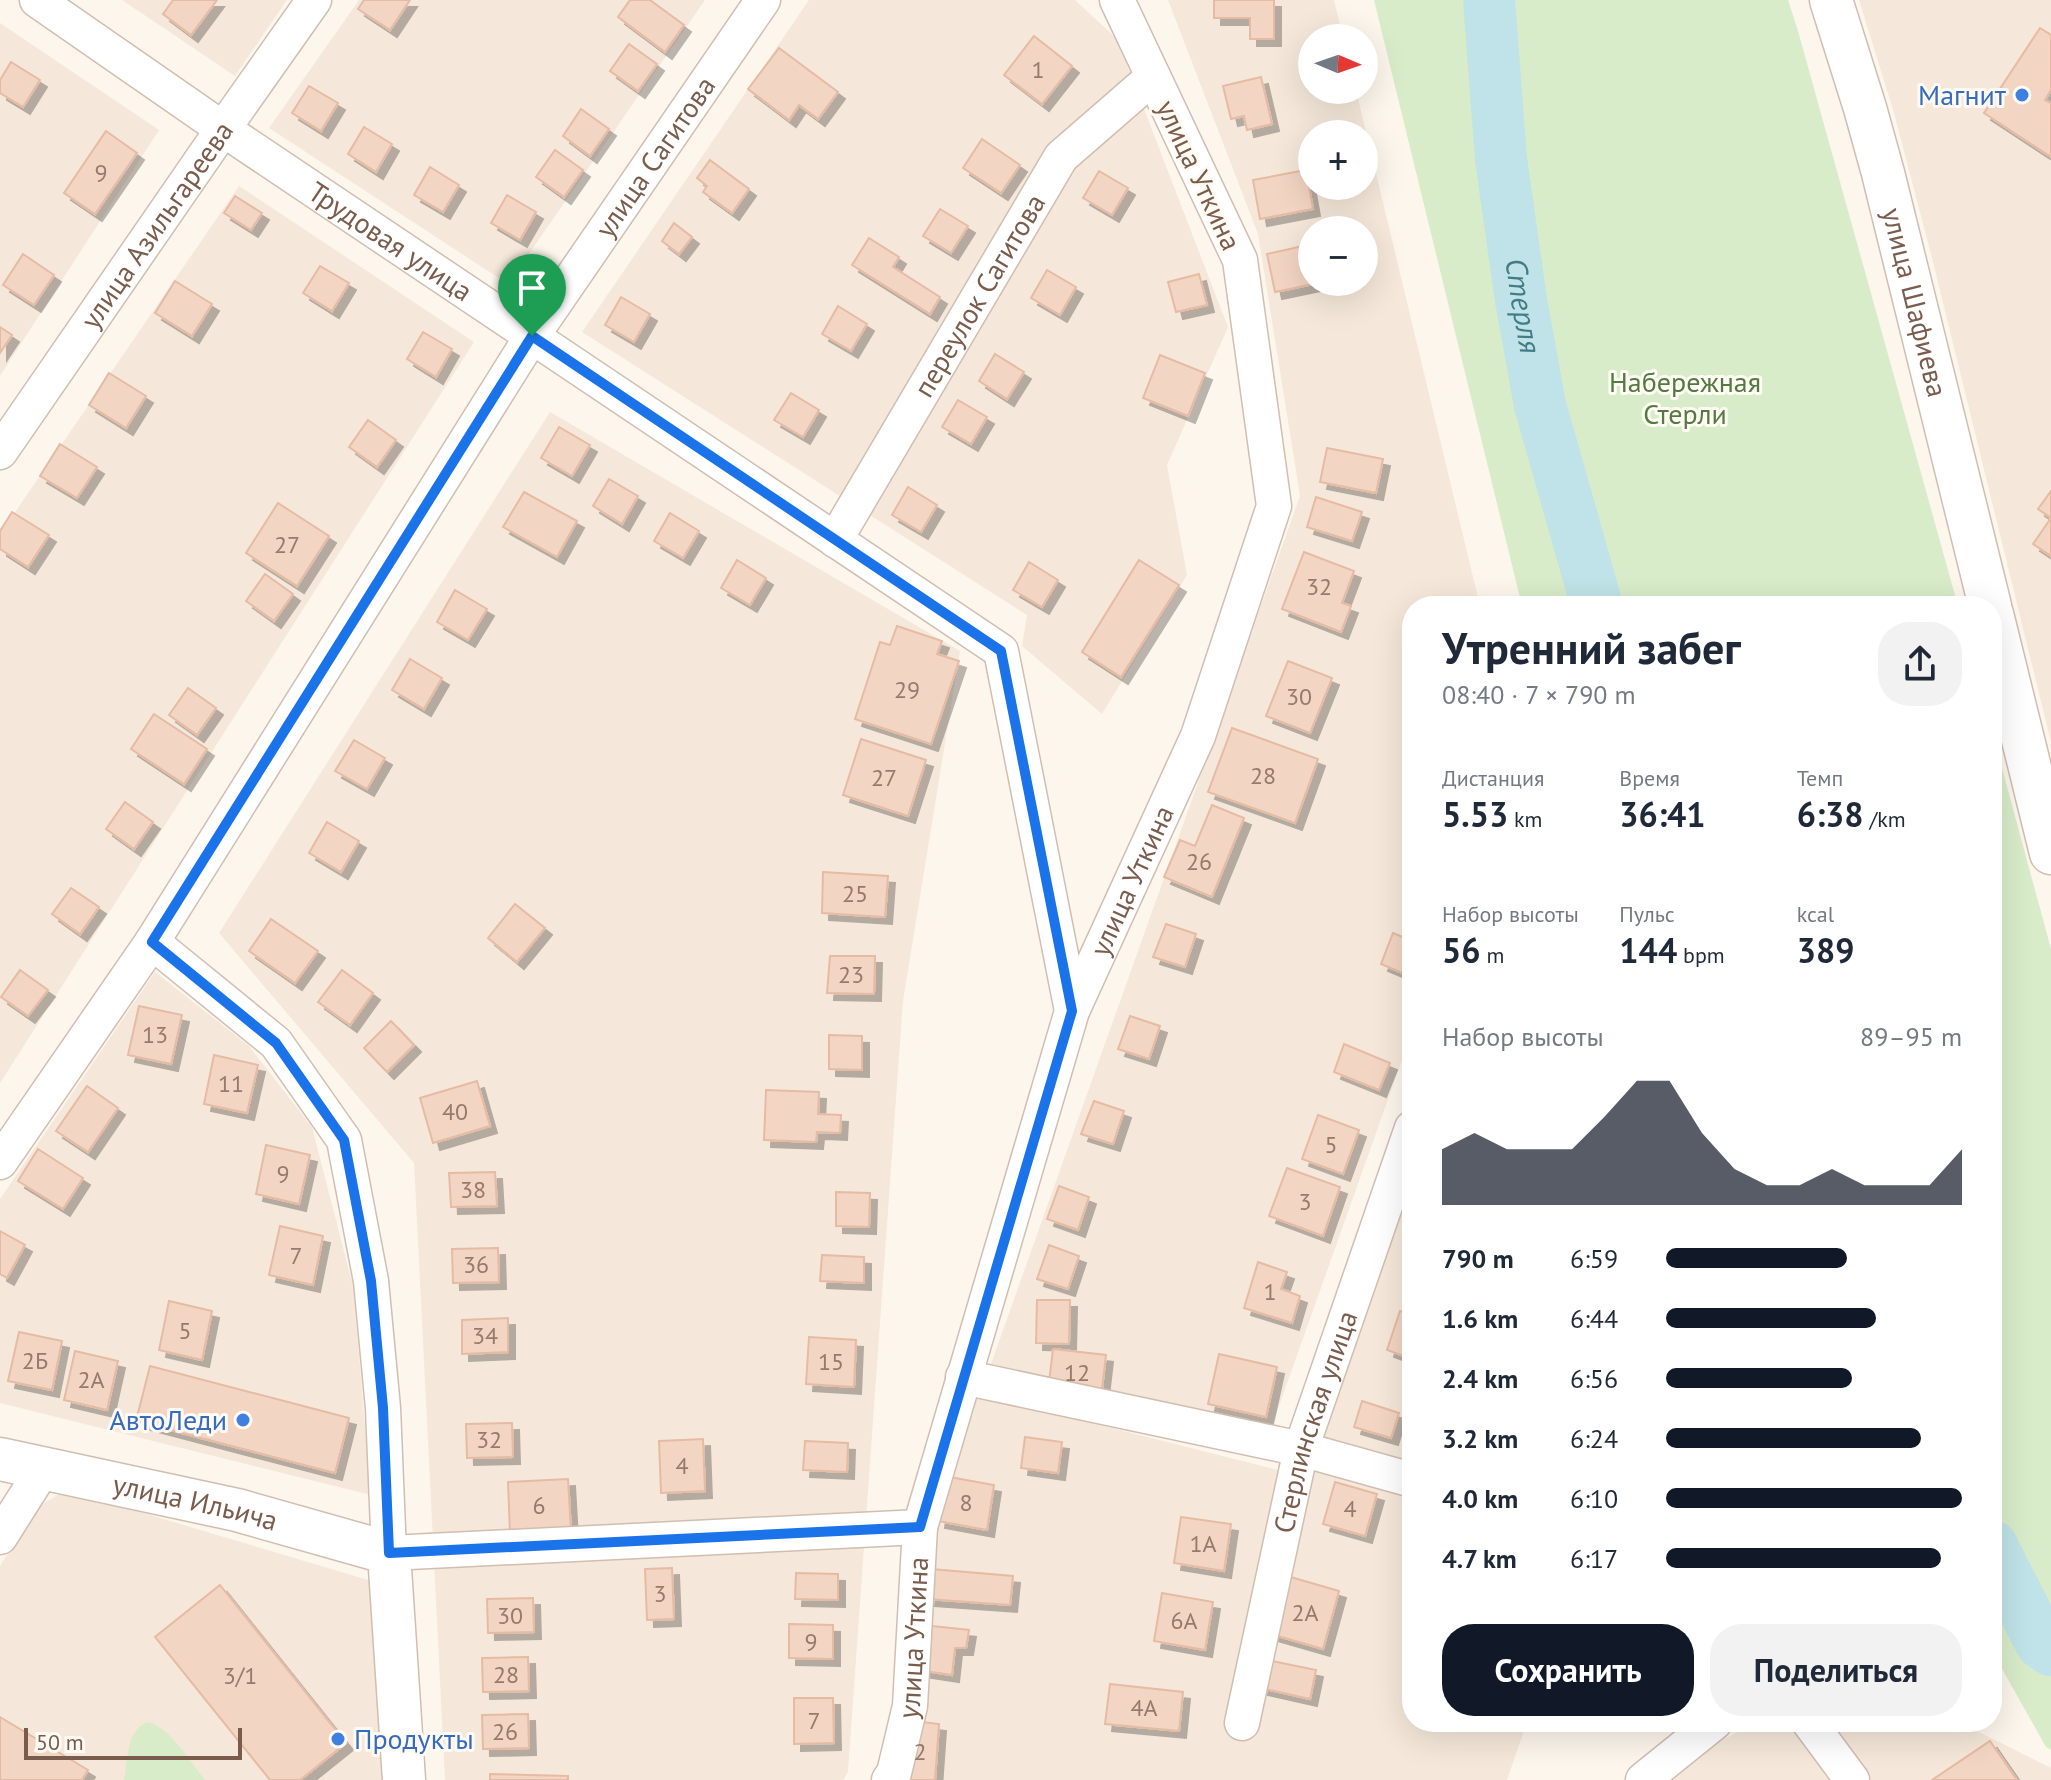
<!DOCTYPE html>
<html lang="ru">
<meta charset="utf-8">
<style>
body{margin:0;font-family:"PT Sans",sans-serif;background:#f2f2f3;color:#1f2937;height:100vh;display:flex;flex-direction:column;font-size:30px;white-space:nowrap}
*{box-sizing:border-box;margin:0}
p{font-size:26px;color:#747a83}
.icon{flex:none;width:44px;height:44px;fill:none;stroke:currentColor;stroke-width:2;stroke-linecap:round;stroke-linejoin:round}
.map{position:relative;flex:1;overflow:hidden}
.sheet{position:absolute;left:1402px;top:596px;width:600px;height:1136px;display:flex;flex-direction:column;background:#fff;border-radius:32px;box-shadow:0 8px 32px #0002}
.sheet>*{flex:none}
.needle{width:52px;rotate:92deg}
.fabs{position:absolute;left:1298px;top:24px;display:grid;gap:16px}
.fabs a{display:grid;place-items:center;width:80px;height:80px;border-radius:50%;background:#fff;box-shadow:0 8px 32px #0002;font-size:40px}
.scale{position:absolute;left:24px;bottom:20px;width:218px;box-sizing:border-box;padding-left:8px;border:4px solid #7a5c4d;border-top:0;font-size:22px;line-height:28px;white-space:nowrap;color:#7a5c4d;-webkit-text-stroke:6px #fffaf3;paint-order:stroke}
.pin{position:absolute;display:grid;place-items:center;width:68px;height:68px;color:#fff;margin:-82px -34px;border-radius:50% 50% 50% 0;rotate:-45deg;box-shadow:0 0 8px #0007}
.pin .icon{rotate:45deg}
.round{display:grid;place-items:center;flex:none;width:84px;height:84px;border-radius:32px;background:#f2f2f3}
.head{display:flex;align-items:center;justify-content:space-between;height:136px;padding:0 40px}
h1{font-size:44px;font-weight:700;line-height:60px}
.figures{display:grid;grid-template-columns:repeat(3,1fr);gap:12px;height:136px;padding:8px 40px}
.figures div{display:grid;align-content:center}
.figures b{font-size:34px;font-weight:700}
.figures small{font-size:22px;font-weight:400}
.figures p{font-size:22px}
.chart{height:224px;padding:16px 40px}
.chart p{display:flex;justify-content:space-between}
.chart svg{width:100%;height:144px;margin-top:8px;fill:#111827;opacity:.7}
.button{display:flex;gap:16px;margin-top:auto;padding:16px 40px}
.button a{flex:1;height:92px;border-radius:32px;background:#111827;color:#fff;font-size:32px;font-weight:700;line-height:92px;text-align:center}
.button a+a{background:#f2f2f3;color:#1f2937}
ul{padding:0 40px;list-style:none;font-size:26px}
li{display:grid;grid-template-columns:128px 96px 1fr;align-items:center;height:60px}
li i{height:20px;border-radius:10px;background:#111827}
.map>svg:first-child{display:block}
</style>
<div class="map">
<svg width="2051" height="1780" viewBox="0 0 2051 1780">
<defs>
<filter id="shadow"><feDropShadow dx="7" dy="7" stdDeviation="0" flood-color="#0004"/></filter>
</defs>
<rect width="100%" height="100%" fill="#fdf6ec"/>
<!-- residential -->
<g fill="#f5e8da" fill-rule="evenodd">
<path d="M122,0h165l-52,76z"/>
<path d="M359,0h346l-197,284 -239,-156z"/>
<path d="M809,0h266l42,39 111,288 -61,138 20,110 -85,139 -80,-68 5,-31 -445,-283z"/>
<path d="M1168,0h166l9,38h-31v52h44l124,516h-68v426l-143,402 -282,-59 313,-879 -42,-262zM1312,134h52v52h-52zM1312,230h52v52h-52z"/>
<path d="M1859,0h192v742l-119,-484 -38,-145z"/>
<path d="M0,23l159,107 -159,246z"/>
<path d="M239,186l235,156 -474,741v-549z"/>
<path d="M550,412l410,239 -57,350 -55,771 -5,8h-398l-31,-617 -195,-230z"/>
<path d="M155,972l94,74 63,81 41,159 18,209 -371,-92v-204z"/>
<path d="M1412,1181v541h115l-20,58h-619l50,-293 35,-94 337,85z"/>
<path d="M66,1490l319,95 10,195h-395v-214l36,-58z"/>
<path d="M1755,1722h204l92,46v12h-400z"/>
</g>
<!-- green -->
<g fill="#d8ecc9">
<path d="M1374,0h414l10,31 160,575h-436z"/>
<path d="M1992,731l59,218v801l-5,-3 -54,-96z"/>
<path d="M148,1722c21,4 43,41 57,58h-81c4,-20 2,-50 24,-58z"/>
</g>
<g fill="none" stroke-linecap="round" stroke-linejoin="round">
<!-- river -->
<g stroke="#bfe3e8" stroke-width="52">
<path id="s1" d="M1489,0l12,159 20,141 19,105 57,201"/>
<path d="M1992,1546l49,97 10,7"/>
</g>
</g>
<!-- building -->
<g fill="#f3d5c3" stroke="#e6bba3" stroke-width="2" filter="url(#shadow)">
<path d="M173,0h44l-26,35 -28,-21z"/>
<path d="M364,0h46l-20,30 -32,-21z"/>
<path d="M630,0h20l34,25 -19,27 -47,-35z"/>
<path d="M1214,0h60v39h-24v-21h-36z"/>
<path d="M2040,28l11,7v55l-6,10 6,3v54l-67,-44z"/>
<path d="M1034,36l38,30 -30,38 -38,-29z"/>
<path d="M629,44l28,20 -19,27 -28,-20z"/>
<path d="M779,48l59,44 -20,27 -19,-14 -10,15 -41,-31z"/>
<path d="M11,62l29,18 -17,27 -23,-14v-13z"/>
<path d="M1261,77l11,47 -25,6 -3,-14 -13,3 -8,-33z"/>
<path d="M309,86l29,17 -17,28 -29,-18z"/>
<path d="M581,109l28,20 -19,27 -27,-20z"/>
<path d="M364,127l28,17 -16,28 -28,-18z"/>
<path d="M106,131l31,22 -42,61 -31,-21z"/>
<path d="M982,139l38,26 -19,28 -38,-25z"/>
<path d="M555,150l28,20 -19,27 -28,-20z"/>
<path d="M710,160l39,29 -17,24 -29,-21 4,-6 -10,-8z"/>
<path d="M430,167l29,18 -16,27 -29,-17z"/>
<path d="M1306,170l7,39 -53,10 -7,-39z"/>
<path d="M1099,171l29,17 -16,27 -29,-17z"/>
<path d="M507,195l29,17 -16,28 -29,-17z"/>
<path d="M235,196l27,17 -11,17 -27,-17z"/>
<path d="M940,209l28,17 -17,27 -28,-17z"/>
<path d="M674,223l18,14 -13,17 -17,-13z"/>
<path d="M869,238l30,19 -6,10 47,30 -10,17 -78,-49z"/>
<path d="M1312,244v38h11l-48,10 -8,-38z"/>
<path d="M23,254l31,21 -20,30 -31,-20z"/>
<path d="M320,266l29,17 -17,28 -29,-18z"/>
<path d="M1047,270l29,17 -16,28 -29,-17z"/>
<path d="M1199,274l8,31 -31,7 -8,-30z"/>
<path d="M175,281l37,23 -20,32 -37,-23z"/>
<path d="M621,297l29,17 -16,28 -29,-17z"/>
<path d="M838,306l29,18 -16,27 -29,-17z"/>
<path d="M0,327l12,8 -12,18z"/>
<path d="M423,332l29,17 -16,28 -29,-18z"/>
<path d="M995,354l29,18 -17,27 -28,-18z"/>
<path d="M1160,355l45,18 -17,43 -45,-18z"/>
<path d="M109,373l37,23 -20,32 -37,-23z"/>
<path d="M791,393l28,17 -16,27 -29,-17z"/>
<path d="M958,400l29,17 -16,27 -29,-17z"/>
<path d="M368,420l28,20 -19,27 -28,-20z"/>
<path d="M559,427l31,18 -18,31 -31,-18z"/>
<path d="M60,444l37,23 -20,31 -37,-22z"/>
<path d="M1327,448l56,11 -7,34 -56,-11z"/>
<path d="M609,479l29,17 -16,28 -29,-18z"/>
<path d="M908,487l29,18 -16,27 -29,-17z"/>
<path d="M2051,491v27l-13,-9z"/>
<path d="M524,492l53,29 -20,36 -54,-30z"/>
<path d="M1316,497l46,15 -10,29 -45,-14z"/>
<path d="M278,503l51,33 -32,50 -51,-33z"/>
<path d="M12,512l37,23 -21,32 -28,-18v-18z"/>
<path d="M670,513l29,18 -16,27 -29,-17z"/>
<path d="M2051,518v38l-18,-12z"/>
<path d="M1304,552l50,19 -12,32 9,3 -10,26 -59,-23z"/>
<path d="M737,560l29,18 -16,27 -29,-17z"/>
<path d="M1139,560l40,25 -58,92 -39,-25z"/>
<path d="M1029,562l29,18 -16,27 -29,-17z"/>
<path d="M265,574l28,20 -19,27 -28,-20z"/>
<path d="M455,590l32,19 -19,31 -31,-18z"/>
<path d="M897,626l45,15 -5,13 22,7 -28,83 -76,-25 25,-77 10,3z"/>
<path d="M410,659l32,19 -18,31 -32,-19z"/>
<path d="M1288,661l44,17 -22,55 -44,-17z"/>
<path d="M188,688l28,20 -19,27 -28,-20z"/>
<path d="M154,714l53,35 -23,35 -53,-35z"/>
<path d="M1232,728l86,31 -23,64 -87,-31z"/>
<path d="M861,739l65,21 -18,56 -65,-21z"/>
<path d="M354,740l31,18 -18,31 -32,-18z"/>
<path d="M125,802l28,20 -19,27 -28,-20z"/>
<path d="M1212,805l32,13 -32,79 -48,-20 16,-37 15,6z"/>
<path d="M327,822l32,19 -18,31 -32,-19z"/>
<path d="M823,872l65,4 -3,41 -63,-4z"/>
<path d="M71,888l28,19 -19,27 -28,-20z"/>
<path d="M515,904l30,24 -28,34 -29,-24z"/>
<path d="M271,919l47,32 -23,32 -46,-32z"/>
<path d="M1166,924l30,10 -11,33 -32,-10z"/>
<path d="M1393,933l19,8v36l-31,-13z"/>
<path d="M830,956h45l-1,38 -47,-1z"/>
<path d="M20,970l28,20 -20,26 -27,-19z"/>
<path d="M342,970l31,23 -23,32 -32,-23z"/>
<path d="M139,1006l43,9 -11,49 -43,-9z"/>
<path d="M1130,1016l30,10 -11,33 -31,-10z"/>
<path d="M391,1021l23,24 -27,27 -23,-24z"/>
<path d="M829,1035l33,1v34l-33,-1z"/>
<path d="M1344,1044l46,19 -11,27 -45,-18z"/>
<path d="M214,1055l44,10 -11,48 -43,-9z"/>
<path d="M477,1081l13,45 -57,17 -13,-45z"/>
<path d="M87,1086l31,22 -30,44 -32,-21z"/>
<path d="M766,1090l53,2 -1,22 23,1 -1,18 -23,-1 -1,10 -52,-2z"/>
<path d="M1094,1101l30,10 -11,33 -32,-10z"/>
<path d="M1318,1115l41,15 -16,44 -41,-15z"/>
<path d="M266,1145l44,10 -11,49 -43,-10z"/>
<path d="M38,1149l45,29 -20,31 -45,-28z"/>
<path d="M1287,1168l53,19 -17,49 -54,-20z"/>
<path d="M495,1172l2,34 -46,1 -2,-34z"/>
<path d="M1059,1186l30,11 -11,33 -31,-11z"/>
<path d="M836,1192l34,1 -1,34 -33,-1z"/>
<path d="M280,1226l43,10 -10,49 -44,-10z"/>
<path d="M0,1231l25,14 -18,33 -7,-4z"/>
<path d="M1049,1245l30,11 -11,33 -31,-10z"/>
<path d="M498,1248l1,34 -46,1 -1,-34z"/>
<path d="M822,1255l42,2v26l-44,-2z"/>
<path d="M1258,1262l29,10 -6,17 19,7 -8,27 -48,-15z"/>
<path d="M1037,1300h33l-1,44 -33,-1z"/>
<path d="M169,1301l43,10 -10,49 -43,-10z"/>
<path d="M1400,1311l12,4v44l-25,-9z"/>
<path d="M508,1318v34l-46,2v-34z"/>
<path d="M19,1332l43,9 -10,49 -44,-9z"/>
<path d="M809,1337l47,3 -2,47 -48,-3z"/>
<path d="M1053,1349l53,6 -5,42 -53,-6z"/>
<path d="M75,1351l43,10 -11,49 -43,-10z"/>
<path d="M1219,1354l58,13 -11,50 -58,-13z"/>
<path d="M150,1366l199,52 -14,55 -199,-52z"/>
<path d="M1362,1401l37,12 -8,25 -37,-11z"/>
<path d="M512,1423l1,34 -46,1 -1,-34z"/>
<path d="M1025,1437l37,5 -4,31 -37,-5z"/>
<path d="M703,1439l2,52 -44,2 -2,-52z"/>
<path d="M805,1441l43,2 -1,29 -44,-2z"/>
<path d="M944,1476l50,9 -7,45 -49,-9z"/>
<path d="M568,1479l3,52 -61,3 -2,-52z"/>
<path d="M1335,1482l42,12 -12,42 -42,-12z"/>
<path d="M1181,1517l50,7 -7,47 -50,-8z"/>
<path d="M672,1568l2,51 -27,1 -2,-51z"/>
<path d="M931,1569l82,7 -3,29 -82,-6z"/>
<path d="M796,1573l42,1v26l-43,-1z"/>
<path d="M1287,1576l52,15 -16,58 -52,-15z"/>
<path d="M220,1585l126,158 -46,37h-30l-115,-143z"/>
<path d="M1162,1593l51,9 -8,48 -51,-9z"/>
<path d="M533,1598l1,34 -46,1 -1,-34z"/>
<path d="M789,1624l44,1v34l-44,-1z"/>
<path d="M923,1625l46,5 -3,18h-11l-3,27 -34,-5z"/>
<path d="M528,1657l1,34 -46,1 -1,-34z"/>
<path d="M1267,1660l49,10 -6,29 -49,-11z"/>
<path d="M1110,1684l73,8 -4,39 -74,-7z"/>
<path d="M794,1698h39l1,45 -40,1z"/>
<path d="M528,1714l1,34 -46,1 -1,-34z"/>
<path d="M0,1717l88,53 -6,10h-82z"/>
<path d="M907,1720l32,4 -4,56h-34z"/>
<path d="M1990,1741l27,39h-85z"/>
<path d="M490,1774l78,2v4h-78z"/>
</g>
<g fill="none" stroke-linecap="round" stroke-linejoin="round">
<defs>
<g id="minor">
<path id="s2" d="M37,0l186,129 778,522 71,360"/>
<path id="s3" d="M0,452l223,-323 91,-129"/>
<path id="s4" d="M835,540l226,-383 92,-80"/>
<path d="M152,942l124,101 68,97 27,141 12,127 6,145 531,-26"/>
<path id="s5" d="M0,1162l152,-220 380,-606 231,-336"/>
<path d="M963,1377l338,72 111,31"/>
<path d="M0,1537l43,-68"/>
<path d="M1809,1722l43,58"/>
<path id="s6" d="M1242,1723l59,-274 111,-321"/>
<path id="s7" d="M889,1780l5,-7 16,-67 10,-179 152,-516 126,-275 76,-230 -34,-246 -123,-260"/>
<path d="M1643,1780l72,-58"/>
</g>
<g id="tertiary">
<path id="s8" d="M1831,0l34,108 18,65 107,433"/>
<path d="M1992,614l59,239"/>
<path id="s9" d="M0,1459l237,51 152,43 15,227"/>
</g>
</defs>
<!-- minor casing -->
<use href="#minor" stroke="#d1beb0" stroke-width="37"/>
<!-- tertiary casing -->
<use href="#tertiary" stroke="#d1beb0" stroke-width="45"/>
<!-- minor -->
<use href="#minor" stroke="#fff" stroke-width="34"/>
<!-- tertiary -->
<use href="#tertiary" stroke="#fff" stroke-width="42"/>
</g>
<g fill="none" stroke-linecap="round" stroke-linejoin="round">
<defs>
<path id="route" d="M532,336l469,315 71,360 -152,516 -531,26 -6,-145 -12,-127 -27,-141 -68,-97 -124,-101z"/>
</defs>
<!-- route casing -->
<use href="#route" stroke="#fff" stroke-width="16"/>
<!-- route -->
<use href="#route" stroke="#1a73e8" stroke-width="10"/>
</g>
<!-- markers -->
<g fill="#3f7fe0" stroke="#fffaf3" stroke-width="3">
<circle cx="2022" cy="95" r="8"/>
<circle cx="243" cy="1420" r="8"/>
<circle cx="338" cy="1739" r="8"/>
</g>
<g text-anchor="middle" stroke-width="6" stroke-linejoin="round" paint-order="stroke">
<!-- number labels -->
<g font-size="24" fill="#987a6a">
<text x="1038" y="78">1</text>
<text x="101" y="181">9</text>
<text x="287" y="553">27</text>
<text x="1319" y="595">32</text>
<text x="907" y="698">29</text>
<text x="1299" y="705">30</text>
<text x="1263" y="784">28</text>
<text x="884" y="786">27</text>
<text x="1199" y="870">26</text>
<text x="855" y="902">25</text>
<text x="851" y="983">23</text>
<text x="155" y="1043">13</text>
<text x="231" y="1092">11</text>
<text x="455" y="1120">40</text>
<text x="1331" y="1153">5</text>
<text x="283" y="1182">9</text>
<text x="473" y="1198">38</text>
<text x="1305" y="1210">3</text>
<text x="296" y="1264">7</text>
<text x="476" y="1273">36</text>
<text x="1270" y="1300">1</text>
<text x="185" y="1339">5</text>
<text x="485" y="1344">34</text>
<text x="35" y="1369">2Б</text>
<text x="831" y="1370">15</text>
<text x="1077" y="1381">12</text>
<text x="91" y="1388">2А</text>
<text x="489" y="1448">32</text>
<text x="682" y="1474">4</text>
<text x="966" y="1511">8</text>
<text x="539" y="1514">6</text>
<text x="1350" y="1517">4</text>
<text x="1203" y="1552">1А</text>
<text x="660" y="1602">3</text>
<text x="1305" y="1621">2А</text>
<text x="510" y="1624">30</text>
<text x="1184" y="1629">6А</text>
<text x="811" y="1650">9</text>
<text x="506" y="1683">28</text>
<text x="240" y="1684">3/1</text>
<text x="1144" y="1716">4А</text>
<text x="814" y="1729">7</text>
<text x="505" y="1740">26</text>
<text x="920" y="1760">2</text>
</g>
<!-- shop labels -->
<g font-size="28" fill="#366cbe" stroke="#fffaf3" text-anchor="end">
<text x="2006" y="105">Магнит</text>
<text x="227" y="1430">АвтоЛеди</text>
<text x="354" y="1749" text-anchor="start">Продукты</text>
</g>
<!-- street labels -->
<g font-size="28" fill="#7a5c4d" stroke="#fffaf3">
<text dy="10" stroke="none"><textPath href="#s5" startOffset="1200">улица Сагитова</textPath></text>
<text transform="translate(1199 175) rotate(65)" y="10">улица Уткина</text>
<text dy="10" stroke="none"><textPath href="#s3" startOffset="276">улица Азильгареева</textPath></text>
<text dy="10" stroke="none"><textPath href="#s2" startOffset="428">Трудовая улица</textPath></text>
<text dy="10" stroke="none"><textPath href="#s4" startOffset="284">переулок Сагитова</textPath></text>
<text dy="10" stroke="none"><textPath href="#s8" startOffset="314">улица Шафиева</textPath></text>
<text dy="10" stroke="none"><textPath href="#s7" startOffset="938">улица Уткина</textPath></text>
<text dy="10" stroke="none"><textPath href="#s6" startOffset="310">Стерлинская улица</textPath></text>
<text dy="10" stroke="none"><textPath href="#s9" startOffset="200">улица Ильича</textPath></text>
<text dy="10" stroke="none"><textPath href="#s7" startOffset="146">улица Уткина</textPath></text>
</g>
<!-- park labels -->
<g font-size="28" fill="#537a41" stroke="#fffaf3">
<text x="1685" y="392">Набережная<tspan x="1685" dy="32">Стерли</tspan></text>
</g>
<!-- water labels -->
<g font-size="30" font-style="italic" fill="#437c86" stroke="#fffaf3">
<text dy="10" stroke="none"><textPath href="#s1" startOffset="308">Стерля</textPath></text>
</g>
</g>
</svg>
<div class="fabs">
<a><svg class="needle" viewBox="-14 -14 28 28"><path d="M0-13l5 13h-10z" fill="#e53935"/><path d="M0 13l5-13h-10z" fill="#747a83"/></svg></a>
<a>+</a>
<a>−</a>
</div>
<div class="scale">50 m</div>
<div class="pin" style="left:532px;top:336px;background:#1e9e55"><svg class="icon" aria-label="arrive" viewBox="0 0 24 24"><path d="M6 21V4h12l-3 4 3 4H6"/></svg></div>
<section class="sheet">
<div class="head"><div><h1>Утренний забег</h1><p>08:40 · 7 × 790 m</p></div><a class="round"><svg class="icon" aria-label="share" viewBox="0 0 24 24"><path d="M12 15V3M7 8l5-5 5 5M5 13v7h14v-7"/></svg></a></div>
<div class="figures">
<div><p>Дистанция</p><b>5.53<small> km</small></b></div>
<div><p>Время</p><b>36:41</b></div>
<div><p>Темп</p><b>6:38<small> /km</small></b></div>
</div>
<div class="figures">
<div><p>Набор высоты</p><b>56<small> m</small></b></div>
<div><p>Пульс</p><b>144<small> bpm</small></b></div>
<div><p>kcal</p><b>389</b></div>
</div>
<div class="chart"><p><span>Набор высоты</span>89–95 m</p>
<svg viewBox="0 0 160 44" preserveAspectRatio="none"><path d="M0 44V27L10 22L20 27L30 27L40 27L50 17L60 6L70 6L80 22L90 33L100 38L110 38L120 33L130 38L140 38L150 38L160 27V44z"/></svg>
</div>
<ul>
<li><b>790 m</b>6:59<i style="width:61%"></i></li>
<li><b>1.6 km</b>6:44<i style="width:71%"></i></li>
<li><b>2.4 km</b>6:56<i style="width:63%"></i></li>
<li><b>3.2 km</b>6:24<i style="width:86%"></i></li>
<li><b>4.0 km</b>6:10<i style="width:100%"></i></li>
<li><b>4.7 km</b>6:17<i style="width:93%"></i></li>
</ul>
<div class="button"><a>Сохранить</a><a>Поделиться</a></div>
</section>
</div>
